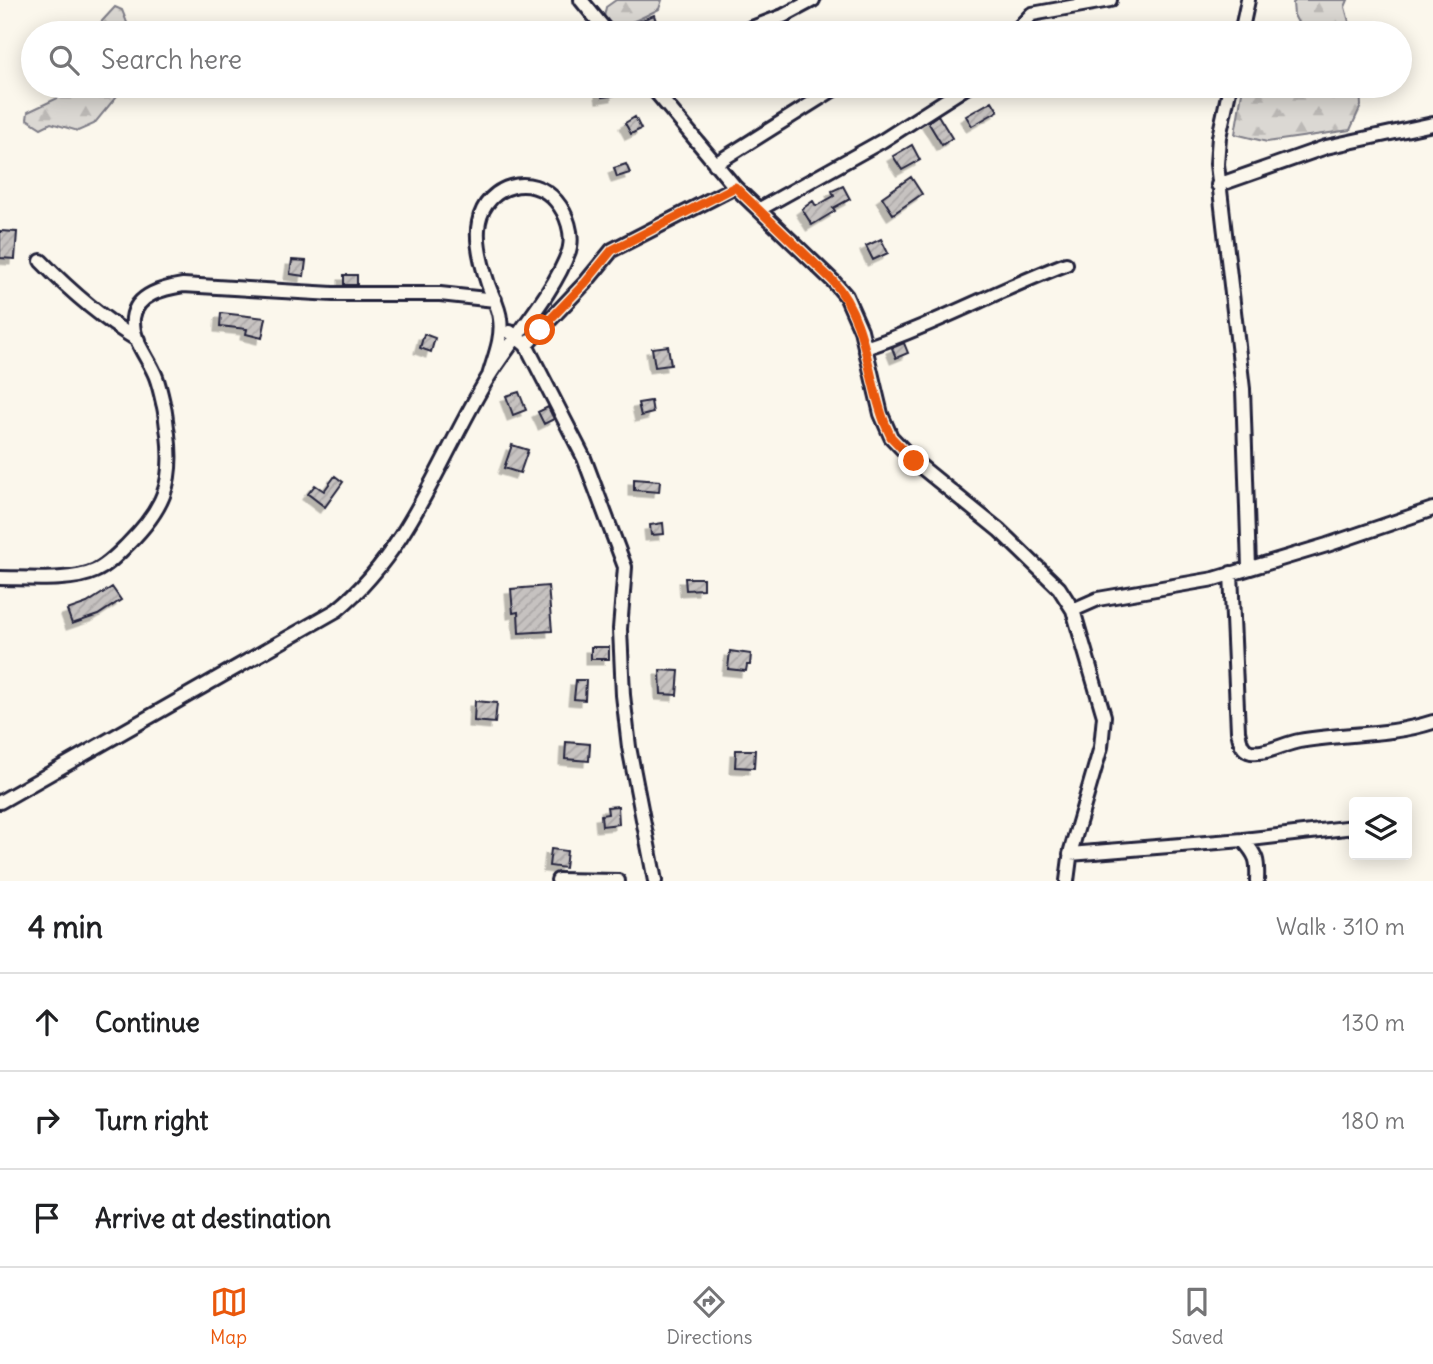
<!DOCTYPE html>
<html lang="en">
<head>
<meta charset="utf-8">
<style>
  :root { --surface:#fff; --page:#f2f2f2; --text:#202124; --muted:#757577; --line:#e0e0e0; --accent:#ea580c }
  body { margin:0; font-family:Delius,sans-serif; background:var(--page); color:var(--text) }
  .controls { position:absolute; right:21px; bottom:21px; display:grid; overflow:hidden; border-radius:7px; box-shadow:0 4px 18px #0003 }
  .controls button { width:63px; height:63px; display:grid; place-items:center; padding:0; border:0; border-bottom:2px solid var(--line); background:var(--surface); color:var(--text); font:35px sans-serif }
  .stop { position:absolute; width:21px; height:21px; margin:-16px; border:5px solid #ea580c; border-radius:50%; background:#fff }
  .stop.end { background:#ea580c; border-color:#fff; box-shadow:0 2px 7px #0008 }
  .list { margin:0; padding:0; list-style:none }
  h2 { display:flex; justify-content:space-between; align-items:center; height:91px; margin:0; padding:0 28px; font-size:30px }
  h2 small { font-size:23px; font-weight:400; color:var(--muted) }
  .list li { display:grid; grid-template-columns:46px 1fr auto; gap:21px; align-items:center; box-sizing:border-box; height:98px; padding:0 28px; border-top:2px solid var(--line) }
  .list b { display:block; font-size:26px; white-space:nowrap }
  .list em { font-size:23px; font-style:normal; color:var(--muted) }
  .icon { flex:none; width:38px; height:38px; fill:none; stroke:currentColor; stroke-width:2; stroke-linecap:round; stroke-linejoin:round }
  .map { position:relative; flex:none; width:1433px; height:881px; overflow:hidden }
  .search { position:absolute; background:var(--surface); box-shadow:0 4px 18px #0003; left:21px; right:21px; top:21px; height:77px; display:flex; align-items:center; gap:18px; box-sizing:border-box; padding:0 24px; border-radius:38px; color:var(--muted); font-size:26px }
  .sheet { height:385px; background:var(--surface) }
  nav { display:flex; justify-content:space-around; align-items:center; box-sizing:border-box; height:98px; border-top:2px solid var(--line); background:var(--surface); font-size:19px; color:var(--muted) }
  nav a { display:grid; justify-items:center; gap:4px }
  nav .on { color:var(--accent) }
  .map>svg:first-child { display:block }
  .forest { fill:url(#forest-firs); stroke:#7e7d87; stroke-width:2 }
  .building { fill:url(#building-hatch); stroke:#22223b; stroke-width:2; filter:url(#shadow) }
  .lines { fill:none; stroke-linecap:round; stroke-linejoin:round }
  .minor-casing { stroke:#22223b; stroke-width:18 }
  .minor { stroke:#fbf7ec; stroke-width:12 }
  .route { stroke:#ea580c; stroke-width:9 }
</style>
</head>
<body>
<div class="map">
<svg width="1433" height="881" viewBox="0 0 1433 881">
  <defs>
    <pattern id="forest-firs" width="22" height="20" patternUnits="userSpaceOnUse" patternTransform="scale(1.75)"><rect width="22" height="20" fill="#dbd8d3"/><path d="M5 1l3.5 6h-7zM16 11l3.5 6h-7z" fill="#bcb9b6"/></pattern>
    <pattern id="building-hatch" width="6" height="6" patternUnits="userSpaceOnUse" patternTransform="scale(1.75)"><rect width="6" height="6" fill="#c6c2c0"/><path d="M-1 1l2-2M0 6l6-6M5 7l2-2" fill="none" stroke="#aaa6a6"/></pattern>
    <filter id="shadow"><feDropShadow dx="-5.5" dy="5.5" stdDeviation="0" flood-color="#0004"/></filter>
  </defs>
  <rect width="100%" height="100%" fill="#fbf7ec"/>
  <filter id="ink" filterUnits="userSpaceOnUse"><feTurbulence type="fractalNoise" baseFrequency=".0143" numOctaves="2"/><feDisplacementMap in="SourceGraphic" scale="14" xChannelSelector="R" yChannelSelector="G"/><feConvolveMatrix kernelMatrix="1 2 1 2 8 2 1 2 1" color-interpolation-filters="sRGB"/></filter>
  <g filter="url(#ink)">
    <path class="forest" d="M616,0H662L659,9C643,17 629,26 611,25L604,17L606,7Z
      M1297,0H1348L1345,7L1352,33H1333L1331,29L1321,24L1299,25L1294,15L1293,3Z
      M115,7L122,10L131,33H91Z
      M67,86H125L94,124L78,131L51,123L41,128L27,119L28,112L62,96Z
      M1243,86H1360L1361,106L1350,130L1267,142L1235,134Z"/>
    <path class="building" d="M654,15L659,30L650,33H624L637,22Z
      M600,86H615L616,95L602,97Z
      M992,101L998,111L972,126L966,116Z
      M938,115L952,138L942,145L928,122Z
      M635,117L641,129L631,134L625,123Z
      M912,145L920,160L902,170L893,156Z
      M626,164L630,173L617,177L614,168Z
      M911,177L922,194L893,214L882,197Z
      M843,186L850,199L833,208L835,211L812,225L802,209L813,201L816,206L834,196L832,191Z
      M0,231L17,232L15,259L0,258Z
      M881,239L888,253L873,260L866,246Z
      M292,260L306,261L304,276L290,274Z
      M344,275H357V285H344Z
      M221,313L266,318L262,338L246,334L247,329L220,326Z
      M424,334L435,338L431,352L420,348Z
      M904,343L908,353L896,358L892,348Z
      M668,346L671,365L655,367L652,348Z
      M519,392L526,410L513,415L506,396Z
      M651,401L653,413L641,416L638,403Z
      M548,407L554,419L544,424L538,412Z
      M512,445L528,450L520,473L504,468Z
      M335,476L343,482L325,507L308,494L315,485L324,491Z
      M634,479L660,481L659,492L634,490Z
      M663,523L664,534L651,535L650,525Z
      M685,578H703V589L686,590Z
      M548,586L552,631L519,633L518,612L513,613L511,589Z
      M112,587L121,600L98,615L72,624L67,610L87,603Z
      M591,647H609V659H591Z
      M730,651L751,654L750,665H747L746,671L728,669Z
      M660,670L679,671L677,695L661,694Z
      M576,680H586L585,700L574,699Z
      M475,701L497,703L495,723L474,721Z
      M566,742L590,744L589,761L565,759Z
      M736,750H755L754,768L735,767Z
      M618,806L619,824L602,826L601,815L608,814L607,807Z
      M551,849L567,851L565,868L549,866Z"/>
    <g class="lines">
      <g class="minor-casing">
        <path id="minor" d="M581,0L608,33
          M739,33L783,16L813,0
          M1014,33L1032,14L1110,0
          M1241,33L1248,0
          M651,86L735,187L833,281L846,296L861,330L881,414L891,437L914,461L999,530L1059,588L1073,610L1098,599L1214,579L1327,545L1433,509
          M1230,86L1219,137L1217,164L1243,389L1249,567
          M715,164L839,86
          M1218,185L1326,147L1433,124
          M760,209L882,141L968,86
          M41,261C71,292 101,318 138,340
          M510,332L526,345L584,458L625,567L620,629L623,695L629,747L655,881
          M526,345L585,283L612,250L735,187
          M865,348C934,325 998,290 1066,264
          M1231,573L1238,731C1240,740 1241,750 1251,752C1268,754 1283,744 1299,741C1343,733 1390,736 1433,722
          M0,578C26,578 72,582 95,571C108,565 118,554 128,544C163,509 174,484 168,434C166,424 166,413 163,403C161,394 159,385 156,377C149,358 131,340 133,318C136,294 165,288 183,285L333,294H440L495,300
          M0,802L337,610C411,549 440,456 489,376C514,336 553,295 569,251C574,234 567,214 556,201C532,172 486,185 479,222C475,240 482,266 488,284C492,296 499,307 500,319C503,338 494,358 489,376
          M1243,840C1257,856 1258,860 1257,881
          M1070,854L1243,840L1354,827
          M558,880L618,881
          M1067,881L1071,850L1101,747L1104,716L1073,610"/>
      </g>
      <use href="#minor" class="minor"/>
    </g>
  </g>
  <g class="lines" filter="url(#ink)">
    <path class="route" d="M540,330L585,283L612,250L735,187L833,281C869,323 866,377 886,426L891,437L914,461"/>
  </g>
</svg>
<div class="controls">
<button><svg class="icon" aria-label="layers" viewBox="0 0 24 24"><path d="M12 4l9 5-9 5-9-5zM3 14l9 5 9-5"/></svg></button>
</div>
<div class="stop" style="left:540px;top:330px"></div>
<div class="stop end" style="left:914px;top:461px"></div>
<div class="search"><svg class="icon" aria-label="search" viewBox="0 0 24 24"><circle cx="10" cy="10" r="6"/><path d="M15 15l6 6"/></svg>Search here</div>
</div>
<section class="sheet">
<h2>4 min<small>Walk · 310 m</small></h2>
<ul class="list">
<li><svg class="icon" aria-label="ahead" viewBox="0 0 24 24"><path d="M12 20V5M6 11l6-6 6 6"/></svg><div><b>Continue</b></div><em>130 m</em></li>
<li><svg class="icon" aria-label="right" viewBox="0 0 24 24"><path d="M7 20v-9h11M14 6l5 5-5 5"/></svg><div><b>Turn right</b></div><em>180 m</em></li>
<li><svg class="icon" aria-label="arrive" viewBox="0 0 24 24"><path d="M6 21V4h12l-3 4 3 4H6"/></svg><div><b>Arrive at destination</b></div></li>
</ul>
</section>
<nav>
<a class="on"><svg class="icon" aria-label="map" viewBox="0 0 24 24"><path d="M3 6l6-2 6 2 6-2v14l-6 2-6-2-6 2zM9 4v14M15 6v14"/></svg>Map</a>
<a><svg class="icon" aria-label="directions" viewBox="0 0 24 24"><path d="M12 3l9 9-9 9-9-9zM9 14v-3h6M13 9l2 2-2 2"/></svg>Directions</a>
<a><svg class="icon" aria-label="saved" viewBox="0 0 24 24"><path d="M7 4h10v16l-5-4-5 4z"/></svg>Saved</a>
</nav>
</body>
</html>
